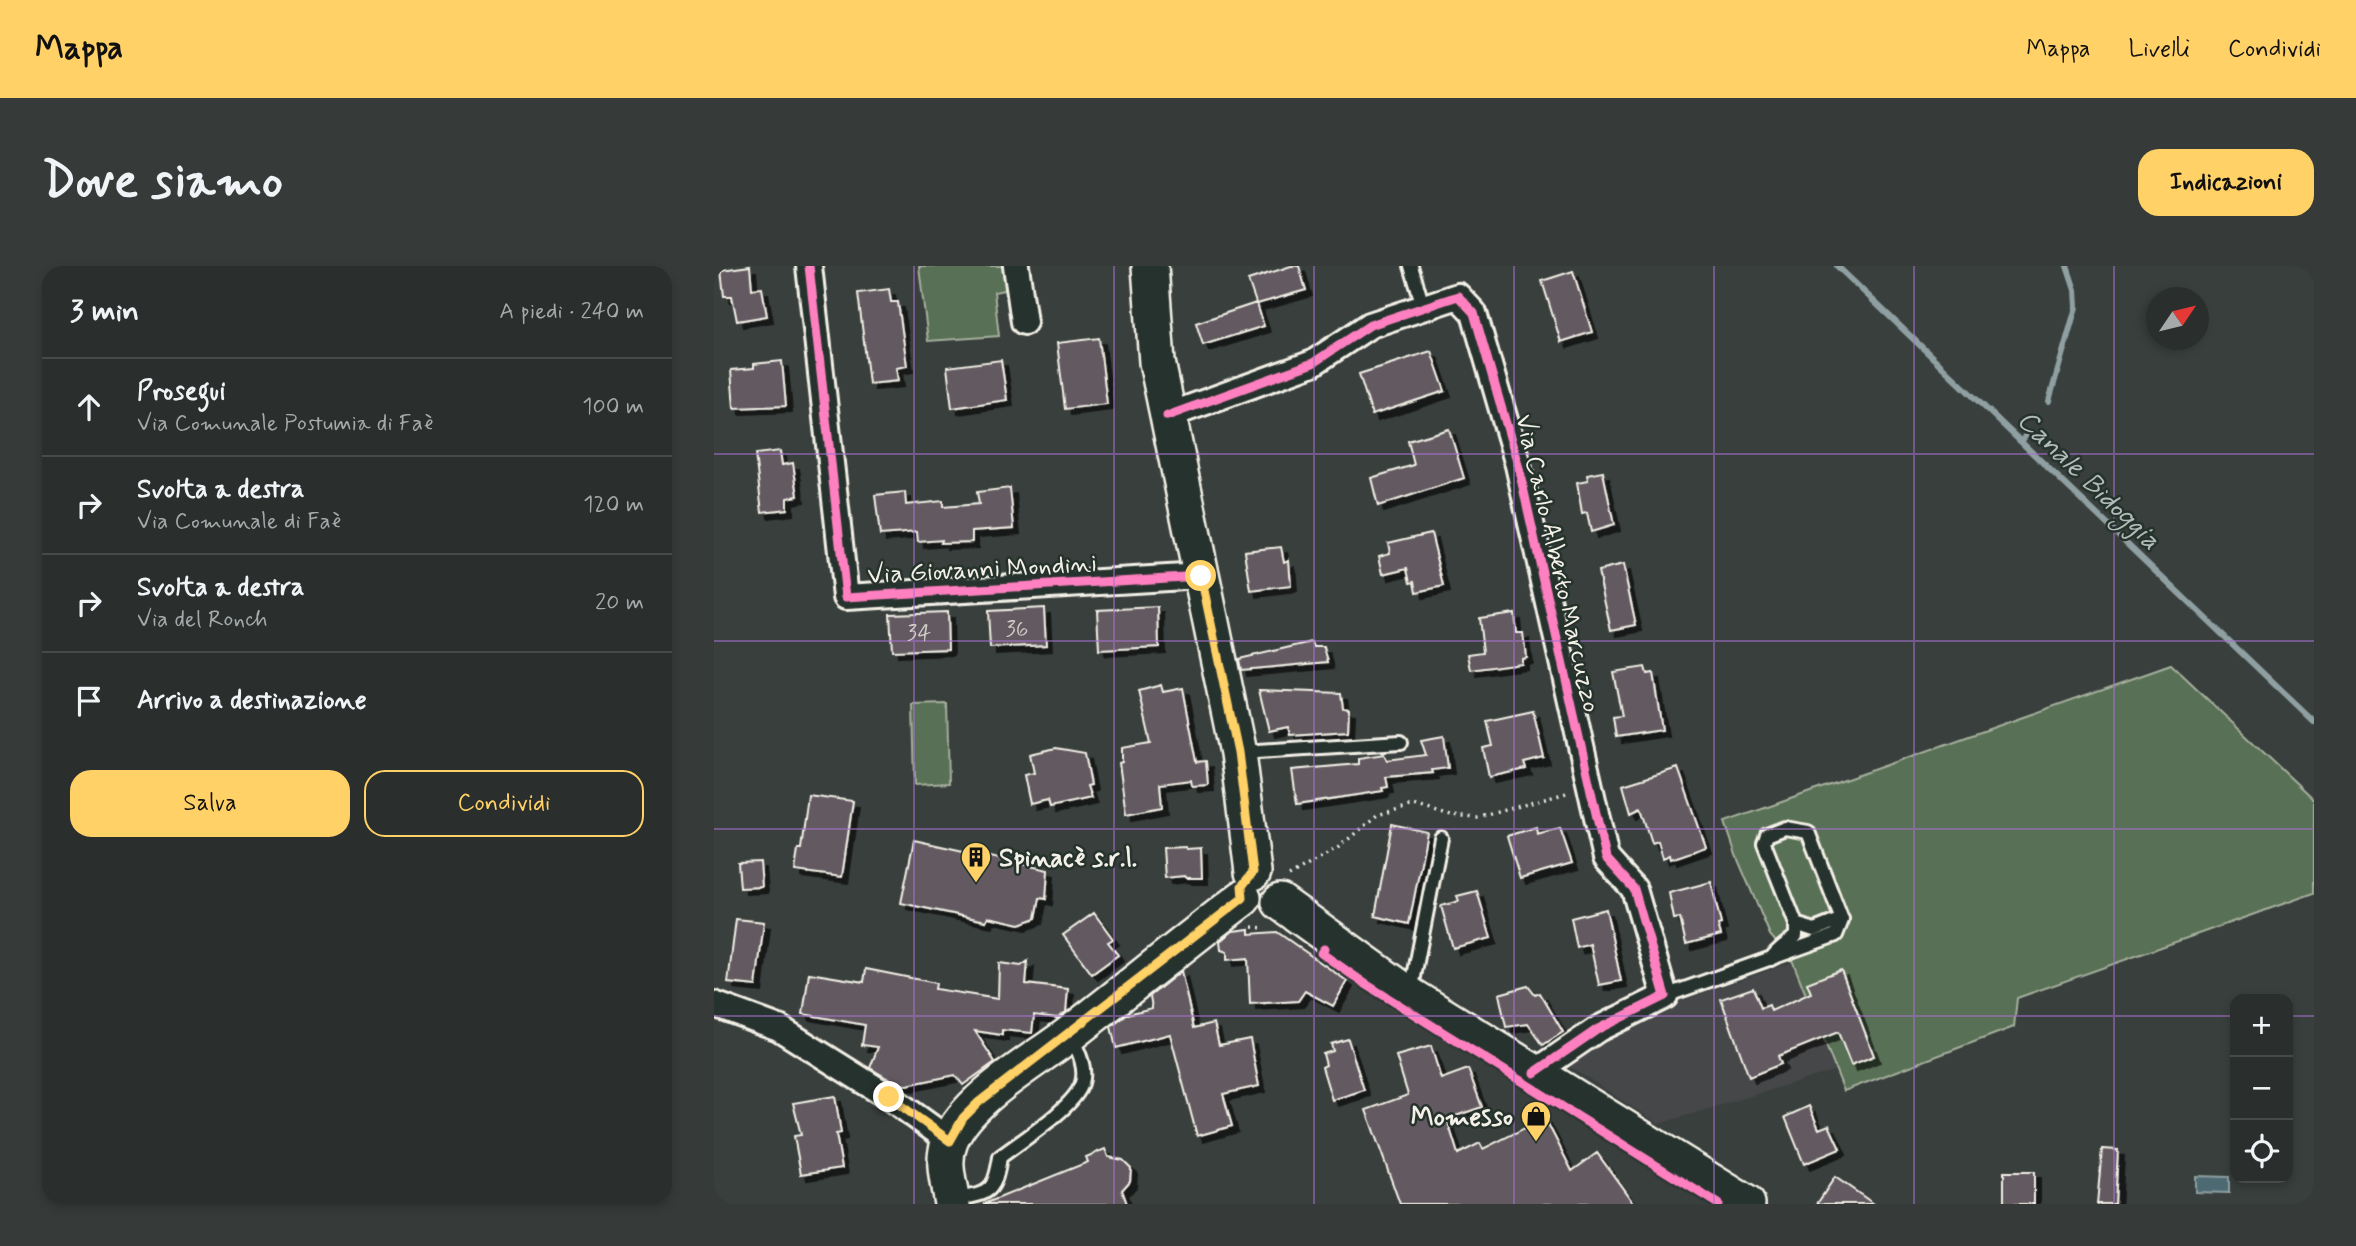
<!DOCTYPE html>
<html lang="it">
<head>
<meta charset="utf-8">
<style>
  :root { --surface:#2a2f2e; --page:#363b3a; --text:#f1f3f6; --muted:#a5a9aa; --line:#464a4a; --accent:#ffd166 }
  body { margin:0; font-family:Mynerve,sans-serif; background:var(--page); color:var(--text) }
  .controls { position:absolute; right:21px; bottom:21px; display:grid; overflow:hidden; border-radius:14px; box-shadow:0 4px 10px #0003 }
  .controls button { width:63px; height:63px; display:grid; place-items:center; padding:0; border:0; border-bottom:2px solid var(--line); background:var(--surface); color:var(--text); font:35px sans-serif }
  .compass { position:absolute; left:1432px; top:21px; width:63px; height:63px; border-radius:50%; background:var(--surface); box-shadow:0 4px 10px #0003; rotate:55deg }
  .stop { position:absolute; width:21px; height:21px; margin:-16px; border:5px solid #ffd166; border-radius:50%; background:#fff }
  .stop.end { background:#ffd166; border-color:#fff; box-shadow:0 2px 7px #0008 }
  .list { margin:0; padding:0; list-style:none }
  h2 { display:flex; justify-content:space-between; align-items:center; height:91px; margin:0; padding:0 28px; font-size:30px }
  h2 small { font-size:23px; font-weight:400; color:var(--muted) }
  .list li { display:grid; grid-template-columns:46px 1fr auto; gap:21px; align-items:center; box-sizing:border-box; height:98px; padding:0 28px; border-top:2px solid var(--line) }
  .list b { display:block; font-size:26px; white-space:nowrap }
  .list p { margin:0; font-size:23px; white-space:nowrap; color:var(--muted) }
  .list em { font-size:23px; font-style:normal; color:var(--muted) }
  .actions { display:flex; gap:14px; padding:21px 28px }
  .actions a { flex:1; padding:16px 0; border:2px solid var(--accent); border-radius:21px; text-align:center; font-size:24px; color:var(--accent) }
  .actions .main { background:var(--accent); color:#111 }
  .icon { flex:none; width:38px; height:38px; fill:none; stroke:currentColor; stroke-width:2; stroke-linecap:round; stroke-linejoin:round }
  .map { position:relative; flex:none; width:1600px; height:938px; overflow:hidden; border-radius:21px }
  header { display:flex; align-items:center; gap:42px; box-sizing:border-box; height:98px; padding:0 35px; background:var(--accent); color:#111 }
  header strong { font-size:33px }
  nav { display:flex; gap:38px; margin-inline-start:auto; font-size:24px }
  .intro { display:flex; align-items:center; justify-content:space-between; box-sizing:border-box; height:168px; padding:0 42px }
  h1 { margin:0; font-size:49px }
  .button { padding:18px 32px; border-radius:21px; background:var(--accent); color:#111; font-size:24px; font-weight:700 }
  main { display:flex; gap:42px; padding:0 42px }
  aside { flex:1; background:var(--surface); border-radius:21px; box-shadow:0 4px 10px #0003 }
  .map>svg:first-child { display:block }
  .built { fill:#454748 }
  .green { fill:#597054; stroke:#a6b09e; stroke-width:2 }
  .water { fill:#4d6a73; stroke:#90a0a2; stroke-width:2 }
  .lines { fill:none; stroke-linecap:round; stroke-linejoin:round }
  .stream { stroke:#90a0a2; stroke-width:6 }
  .building { fill:#625a61; stroke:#f4f1e8; stroke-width:2; filter:url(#shadow) }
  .lane-casing { stroke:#f4f1e8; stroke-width:18 }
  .street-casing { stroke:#f4f1e8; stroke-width:30 }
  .secondary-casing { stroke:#f4f1e8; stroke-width:40 }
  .path { stroke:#f4f1e8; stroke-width:3.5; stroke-dasharray:2 5; stroke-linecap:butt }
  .lane { stroke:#26332d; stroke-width:12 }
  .street { stroke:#26332d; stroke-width:24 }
  .secondary { stroke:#26332d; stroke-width:35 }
  .cycleway-casing { stroke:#26332d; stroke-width:13 }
  .cycleway { stroke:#ff80c0; stroke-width:9 }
  .route { stroke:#ffd166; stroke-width:9 }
  .grid { fill:none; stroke:#a571cd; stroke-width:2; stroke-opacity:0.55 }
  .labels { text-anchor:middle; stroke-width:5; stroke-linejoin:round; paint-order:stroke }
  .number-label { font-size:23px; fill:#d0cbc6 }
  .street-label { font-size:26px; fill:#f4f1e8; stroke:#26332d }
  .poi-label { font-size:26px; font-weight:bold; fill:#f4f1e8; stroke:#26332d; text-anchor:start }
  .water-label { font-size:28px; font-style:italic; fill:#b1bbb9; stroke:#26332d }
</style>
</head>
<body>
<header>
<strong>Mappa</strong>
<nav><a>Mappa</a><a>Livelli</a><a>Condividi</a></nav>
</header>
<div class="intro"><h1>Dove siamo</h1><a class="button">Indicazioni</a></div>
<main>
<aside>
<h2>3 min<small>A piedi · 240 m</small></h2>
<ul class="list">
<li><svg class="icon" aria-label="ahead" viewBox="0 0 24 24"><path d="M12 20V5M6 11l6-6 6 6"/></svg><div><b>Prosegui</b><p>Via Comunale Postumia di Faè</p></div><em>100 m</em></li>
<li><svg class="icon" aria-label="right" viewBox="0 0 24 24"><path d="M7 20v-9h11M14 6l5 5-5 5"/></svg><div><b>Svolta a destra</b><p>Via Comunale di Faè</p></div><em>120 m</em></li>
<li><svg class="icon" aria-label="right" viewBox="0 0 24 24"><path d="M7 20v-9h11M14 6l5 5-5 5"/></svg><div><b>Svolta a destra</b><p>Via del Ronch</p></div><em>20 m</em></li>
<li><svg class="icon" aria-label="arrive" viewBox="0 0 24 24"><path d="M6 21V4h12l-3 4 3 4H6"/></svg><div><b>Arrivo a destinazione</b></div></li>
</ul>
<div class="actions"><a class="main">Salva</a><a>Condividi</a></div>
</aside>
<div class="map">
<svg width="1600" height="938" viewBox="0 0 1600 938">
  <defs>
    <filter id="shadow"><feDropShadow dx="6" dy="6" stdDeviation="0" flood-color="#0009"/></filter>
  </defs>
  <rect width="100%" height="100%" fill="#383f3d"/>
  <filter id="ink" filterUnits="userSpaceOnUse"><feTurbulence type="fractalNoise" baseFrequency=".0143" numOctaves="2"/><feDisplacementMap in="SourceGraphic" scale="14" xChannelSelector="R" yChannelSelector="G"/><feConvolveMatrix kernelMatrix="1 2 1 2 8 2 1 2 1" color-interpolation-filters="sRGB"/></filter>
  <g filter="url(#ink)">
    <path class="built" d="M1079,696L1123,804L945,858L850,797L943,743Z"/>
    <path class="green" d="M205,0H302L305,21L280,26L285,70L214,75Z
      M1457,399L1600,534V627L1303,732L1300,761L1130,825L1079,696L1056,669L1022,589L1011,556Z
      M233,438L235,517L201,519L199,439Z"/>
    <path class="water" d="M1481,910L1515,911V927L1481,926Z"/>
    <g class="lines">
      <path class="stream" d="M1123,0L1600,456
        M1335,135L1362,41L1361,24L1353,0
        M1307,176L1314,166"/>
    </g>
    <path class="building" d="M36,0L38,23L48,22L53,50L23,55L18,30H10L7,4Z
      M577,0H585L592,24L543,38L550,60L489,79L482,57L542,37L534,14Z
      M859,5L878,66L847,76L828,15Z
      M175,23L177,36H184L193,100L182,102L184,115L155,118L144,27Z
      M385,72L393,138L351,143L343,77Z
      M717,85L731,125L658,149L645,108Z
      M287,94L293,134L238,142L233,101Z
      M68,95L72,140L20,142L17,104L40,102V98Z
      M735,163L750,212L664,240L657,212L700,199L694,175Z
      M66,185L68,199L79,197L84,230L73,232V243L48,246L41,188Z
      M889,206L900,259L877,266L873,247L868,248L863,217L874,215L873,209Z
      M296,222L300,262L258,265V276L227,277L228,274L204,276L203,266L166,269L161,229L191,226L192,239L229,235V241L265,238L263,226Z
      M717,267L730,320L703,326L701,315L697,316L694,302L669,308L665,290L676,287L674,277Z
      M567,281L570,296L575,294L577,320L537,325L531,285Z
      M909,299L922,359L897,364L884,305Z
      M444,341L445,381L385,384L383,344Z
      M330,342L332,379L276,382L274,345Z
      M233,346L234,383L178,385L176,348Z
      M800,347L802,367H809L812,391L807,392V397L757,404L754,388L769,386L765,352Z
      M598,376L600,381H610L614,396L527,404L525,393Z
      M931,401L933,408L939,407L948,464L902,471L899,451L908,450L899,406Z
      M447,419L449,426L469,422L483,496L492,495L494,519L478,520L477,514L446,518L448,541L412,548L405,497L408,496V482L437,477L425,425Z
      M545,424L627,427L629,442L635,443L634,465L576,469L574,461L555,465Z
      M819,445L830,492L810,497L812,503L775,511L769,482L779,480L773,455Z
      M730,470L734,502L718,504L719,507L672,511L674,521L668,522L669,525L583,538L578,504L644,498V492L670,488L673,494L712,489L707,474Z
      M342,482L371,487L377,519L373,520L377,532L336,541L334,534L316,538L310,509L320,507L316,488Z
      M964,502L992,581L957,593L956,589L949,592L944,575L938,577L927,542L917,547L909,519Z
      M94,529L139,535L128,611L81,605L84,583H87Z
      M678,558L713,566L695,658L661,650Z
      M822,561L823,568L846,562L858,597L806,612L793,570Z
      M200,574L334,604L332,633L326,632L322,652L306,658L274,651L272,655L187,637Z
      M472,581V583L487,582L488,612H472L470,610L451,612L449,582Z
      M46,596L48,621L26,622L24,597Z
      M997,616L1007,658L1004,659L1007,669L972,678L966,652L960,653L955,627Z
      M763,625L777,672L739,682L727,640L745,635L743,630Z
      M892,643L907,715L885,719L876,678L863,682L857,652Z
      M380,647L399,673L394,676L404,689L378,708L349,669Z
      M22,653L50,656L42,720L14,717Z
      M535,663V668L563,666L633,715L619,740L591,725L584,735L536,738L534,692L513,694V686L507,684L506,675L519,665Z
      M314,695L312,718L354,723L352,746L343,752L320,749L318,767L288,764V769L261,765L281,796L249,819L241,809L193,819L183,818L156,802L164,781L148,779L151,759L89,748L95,707L150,716L152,703L222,717L221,723L284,733L285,697L307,700Z
      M1127,704L1160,790L1137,799L1124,766L1064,790L1067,798L1035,811L1007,733L1039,722L1047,742L1055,739L1057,745L1097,727L1093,717Z
      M467,705L480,762L500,757L505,779L536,773L545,820L509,828L518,860L483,870L456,768L402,782L397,761L414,748L438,742L436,730Z
      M814,720L821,729L826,727L849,766L829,779L814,758L792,761L785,728Z
      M634,773L650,824L618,834L608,801L612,799L609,788L619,785L617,778Z
      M717,780L727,813L754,803L768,841L733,853L744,888L766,877L769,883L831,852L858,905L883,887L920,938H686L652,844L694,829L682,790Z
      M121,830L127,867L122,868L128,902L87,908L80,870L87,869L79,837Z
      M1095,840L1105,863L1115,859L1126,883L1090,898L1071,851Z
      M391,883L394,891L409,894L417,902L416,915L408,924L413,938H270L374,896L372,891Z
      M1388,883L1404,884L1401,938H1383Z
      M1290,906H1320V938H1290Z
      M1121,911L1160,938H1103Z"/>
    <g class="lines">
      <g class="lane-casing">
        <path id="lane" d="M697,0L709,40
          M528,486L687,476
          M1082,658L1100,664L1128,653
          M697,726L727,572
          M951,730L1122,669L1128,654L1094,566L1071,562L1053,569L1050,577L1082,658V670C1073,678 1063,683 1057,693
          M238,934C274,927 280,930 286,891C307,875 361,841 368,817C373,801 363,783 357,769"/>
      </g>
      <g class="street-casing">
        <path id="street" d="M95,0L132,331L487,310
          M302,0L310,56
          M453,150L599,97L656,59L744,30L760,47L804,199L892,592L920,623L951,730L884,763L820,807
          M0,738L65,762L175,831L236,875"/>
      </g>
      <g class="secondary-casing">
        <path id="secondary" d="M436,0L443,96L524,487L539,606
          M566,636L697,730L1033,938
          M238,938C235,917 227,896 236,875C253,832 321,795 357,767C415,722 471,676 529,632"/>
      </g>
      <path class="path" d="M575,610L625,581L663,549L700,539L737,550L763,552L856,526
        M538,661L552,662"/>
      <use href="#lane" class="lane"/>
      <use href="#street" class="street"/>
      <use href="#secondary" class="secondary"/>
      <g class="cycleway-casing">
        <path id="cycleway" d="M95,0L132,331L487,310
          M453,150L599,97L656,59L744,30L760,47L804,199L892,592L920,623L951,730L884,763L820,807
          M610,683L607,687L650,717L1004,938"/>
      </g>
      <use href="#cycleway" class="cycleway"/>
    </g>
  </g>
  <g class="lines" filter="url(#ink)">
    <path class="route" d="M175,831L236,875L249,852L265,836L529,632L528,620L539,606L524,486L487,310"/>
  </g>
  <path class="grid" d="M200,0V938M400,0V938M600,0V938M800,0V938M1000,0V938M1200,0V938M1400,0V938M0,188H1600M0,375H1600M0,563H1600M0,750H1521M1574,750H1600"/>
  <defs>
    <g id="building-pin" transform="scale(1.575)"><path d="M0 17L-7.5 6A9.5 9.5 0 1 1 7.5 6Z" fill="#ffd166" stroke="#26332d"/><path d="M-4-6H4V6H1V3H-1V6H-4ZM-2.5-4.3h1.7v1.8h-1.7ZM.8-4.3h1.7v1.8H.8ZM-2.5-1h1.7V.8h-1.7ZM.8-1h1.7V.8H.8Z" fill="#111"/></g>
    <g id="shop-pin" transform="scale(1.575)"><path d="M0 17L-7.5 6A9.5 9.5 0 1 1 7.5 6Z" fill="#ffd166" stroke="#26332d"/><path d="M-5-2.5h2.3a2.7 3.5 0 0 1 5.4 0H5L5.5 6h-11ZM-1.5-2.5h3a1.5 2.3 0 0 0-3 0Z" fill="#111"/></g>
  </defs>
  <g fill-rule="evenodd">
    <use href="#building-pin" x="262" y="591"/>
    <use href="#shop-pin" x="822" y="850"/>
  </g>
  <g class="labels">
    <g class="number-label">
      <text x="303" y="370">36</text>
      <text x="205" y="374">34</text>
    </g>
    <g class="street-label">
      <text transform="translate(845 297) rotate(77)" y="9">Via Carlo Alberto Marcuzzo</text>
      <text transform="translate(268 302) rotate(-3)" y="9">Via Giovanni Mondini</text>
    </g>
    <g class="poi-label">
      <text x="285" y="600">Spinacè s.r.l.</text>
      <text x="799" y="859" text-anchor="end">Momesso</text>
    </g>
    <g class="water-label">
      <text transform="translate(1376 213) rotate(44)" y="10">Canale Bidoggia</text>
    </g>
  </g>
</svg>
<div class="controls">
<button>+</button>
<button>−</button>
<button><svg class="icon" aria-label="locate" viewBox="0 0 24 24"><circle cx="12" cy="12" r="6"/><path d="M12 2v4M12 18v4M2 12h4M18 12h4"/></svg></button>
</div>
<svg class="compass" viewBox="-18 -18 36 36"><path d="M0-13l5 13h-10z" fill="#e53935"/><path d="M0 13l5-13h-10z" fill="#a5a9aa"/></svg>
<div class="stop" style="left:487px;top:310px"></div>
<div class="stop end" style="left:175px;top:831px"></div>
</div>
</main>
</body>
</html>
